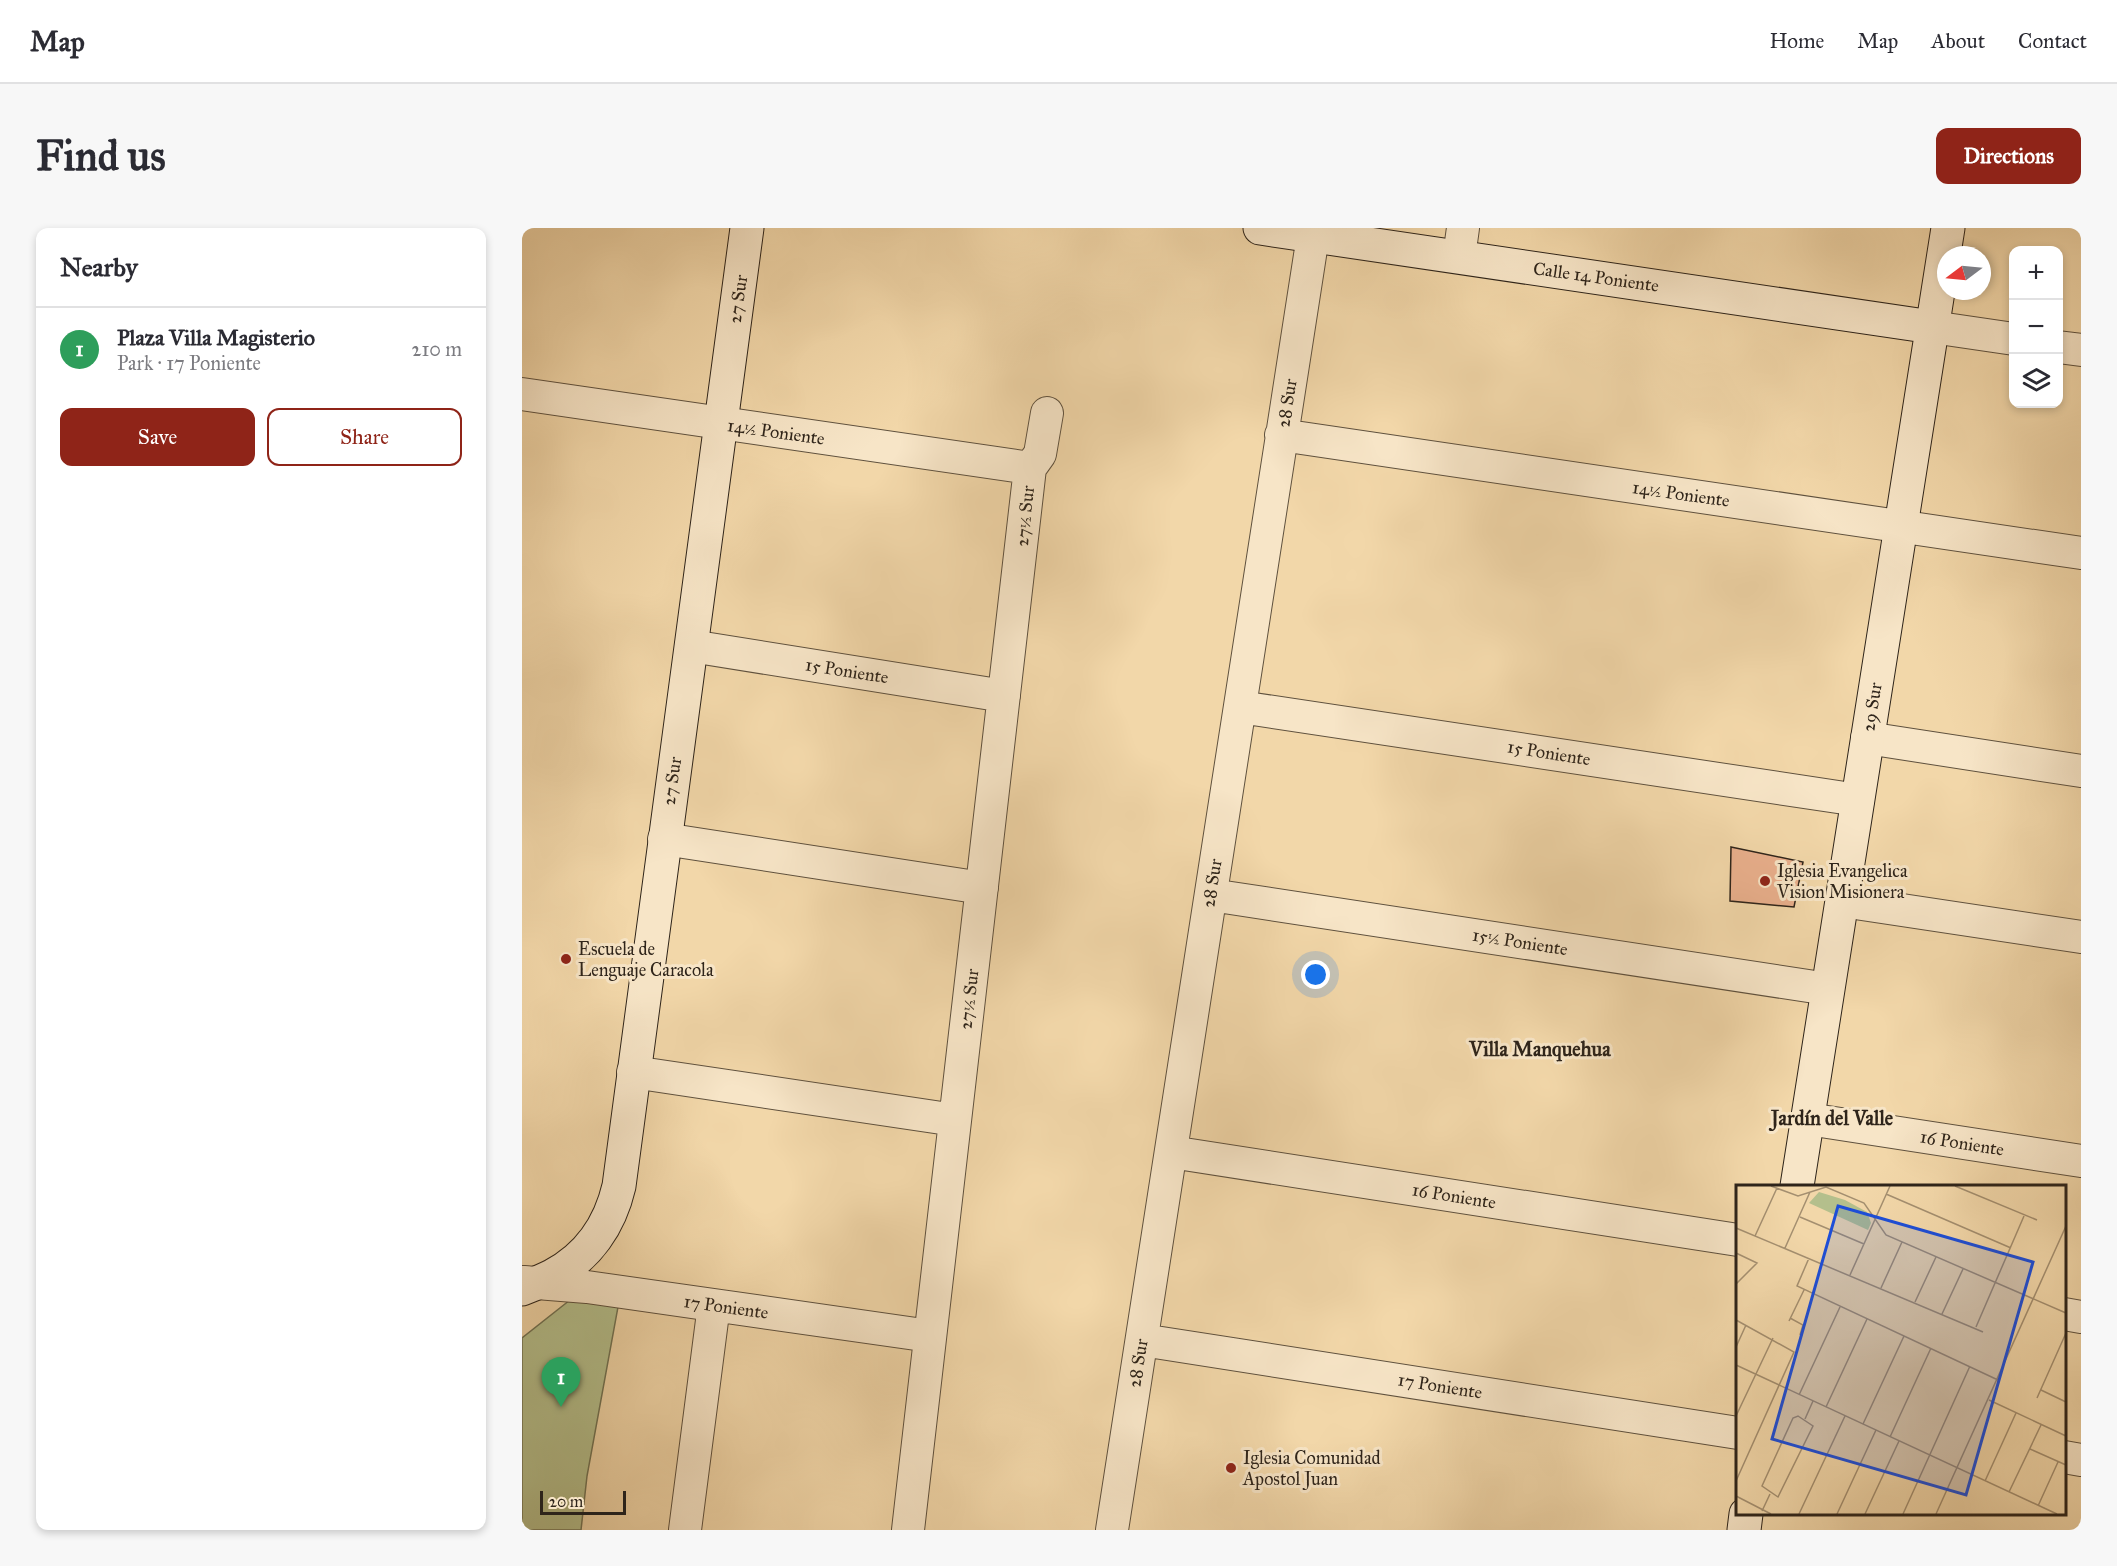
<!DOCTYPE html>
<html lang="en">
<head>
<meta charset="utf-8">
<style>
  :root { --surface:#fff; --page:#f7f7f7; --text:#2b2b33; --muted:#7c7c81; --line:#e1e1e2; --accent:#8f2418 }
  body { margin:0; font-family:"IM FELL Great Primer",serif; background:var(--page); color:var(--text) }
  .controls { position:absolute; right:18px; top:18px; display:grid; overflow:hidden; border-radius:12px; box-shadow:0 3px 9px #0003 }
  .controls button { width:54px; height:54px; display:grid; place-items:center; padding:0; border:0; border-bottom:2px solid var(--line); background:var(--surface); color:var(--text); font:30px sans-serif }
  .compass { position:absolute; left:1415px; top:18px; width:54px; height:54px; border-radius:50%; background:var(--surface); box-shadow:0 3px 9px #0003; rotate:254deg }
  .scale { position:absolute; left:18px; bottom:15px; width:86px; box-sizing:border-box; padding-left:6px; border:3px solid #2e241a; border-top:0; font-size:16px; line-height:21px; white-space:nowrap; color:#2e241a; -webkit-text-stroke:4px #f7e5c7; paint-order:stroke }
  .you { position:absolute; left:794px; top:747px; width:21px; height:21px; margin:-15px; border:4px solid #fff; border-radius:50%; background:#1a73e8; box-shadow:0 0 0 9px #1a73e833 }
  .badge { display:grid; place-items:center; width:39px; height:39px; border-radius:50%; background:var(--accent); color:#fff; font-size:20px; font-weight:700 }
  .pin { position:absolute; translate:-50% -50px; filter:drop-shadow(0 2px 3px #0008) }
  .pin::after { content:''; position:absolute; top:32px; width:21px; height:18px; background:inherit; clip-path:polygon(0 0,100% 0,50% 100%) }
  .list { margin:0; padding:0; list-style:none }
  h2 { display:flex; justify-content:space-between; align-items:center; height:78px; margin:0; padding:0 24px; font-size:26px }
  h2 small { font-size:20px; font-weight:400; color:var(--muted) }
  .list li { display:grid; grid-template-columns:39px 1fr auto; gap:18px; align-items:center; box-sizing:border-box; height:84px; padding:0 24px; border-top:2px solid var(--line) }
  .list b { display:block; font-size:22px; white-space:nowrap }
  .list p { margin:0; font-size:20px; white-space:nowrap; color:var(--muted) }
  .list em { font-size:20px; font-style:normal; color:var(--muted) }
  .actions { display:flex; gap:12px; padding:18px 24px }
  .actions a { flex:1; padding:14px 0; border:2px solid var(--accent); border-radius:12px; text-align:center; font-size:21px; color:var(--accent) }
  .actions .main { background:var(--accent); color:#fff }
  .icon { flex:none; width:33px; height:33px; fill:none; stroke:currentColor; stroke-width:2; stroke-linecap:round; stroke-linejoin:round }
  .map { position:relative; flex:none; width:1559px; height:1302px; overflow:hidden; border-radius:12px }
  header { display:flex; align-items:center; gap:36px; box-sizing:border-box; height:84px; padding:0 30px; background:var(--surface); border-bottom:2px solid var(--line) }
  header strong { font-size:28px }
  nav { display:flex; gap:33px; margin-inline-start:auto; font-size:21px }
  .intro { display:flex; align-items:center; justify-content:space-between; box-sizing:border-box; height:144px; padding:0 36px }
  h1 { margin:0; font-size:42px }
  .button { padding:15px 27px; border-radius:12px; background:var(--accent); color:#fff; font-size:21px; font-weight:700 }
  main { display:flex; gap:36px; padding:0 36px }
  aside { flex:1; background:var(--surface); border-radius:12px; box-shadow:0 3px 9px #0003 }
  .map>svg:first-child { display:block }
  .green { fill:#b4bf8c; stroke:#717253; stroke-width:1.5 }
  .building { fill:#eab08d; stroke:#2e241a; stroke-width:1.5 }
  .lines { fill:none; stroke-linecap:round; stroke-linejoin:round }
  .street-casing { stroke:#5f513e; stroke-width:34 }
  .secondary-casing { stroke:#2e241a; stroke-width:35 }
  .street { stroke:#f7e5c7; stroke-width:32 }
  .secondary { stroke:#f7e5c7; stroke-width:33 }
  .poi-dot { fill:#8f2418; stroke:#f7e5c7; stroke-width:2 }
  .labels { text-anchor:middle; stroke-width:6; stroke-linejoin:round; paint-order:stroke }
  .street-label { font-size:18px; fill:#2e241a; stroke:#f7e5c7 }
  .poi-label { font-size:18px; fill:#2e241a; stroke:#f7e5c7; text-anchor:start }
  .neighbourhood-label { font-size:20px; font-weight:bold; fill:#2e241a; stroke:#f7e5c7 }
  .inset-road { fill:none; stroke:#a48f70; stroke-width:1.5 }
  .view { fill:#1d4ed8; fill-opacity:0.15; stroke:#1d4ed8; stroke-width:3 }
  .inset-edge { fill:none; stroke:#2e241a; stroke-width:3 }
</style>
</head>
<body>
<header>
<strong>Map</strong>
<nav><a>Home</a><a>Map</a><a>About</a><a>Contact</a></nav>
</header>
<div class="intro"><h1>Find us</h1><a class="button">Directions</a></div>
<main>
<aside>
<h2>Nearby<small></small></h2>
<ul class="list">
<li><span class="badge" style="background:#2e9e5b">1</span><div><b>Plaza Villa Magisterio</b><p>Park · 17 Poniente</p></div><em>210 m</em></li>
</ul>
<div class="actions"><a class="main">Save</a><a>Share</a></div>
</aside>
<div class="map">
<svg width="1559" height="1302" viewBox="0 0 1559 1302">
  <rect width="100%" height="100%" fill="#f2d7a9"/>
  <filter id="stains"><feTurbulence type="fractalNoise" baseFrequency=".00333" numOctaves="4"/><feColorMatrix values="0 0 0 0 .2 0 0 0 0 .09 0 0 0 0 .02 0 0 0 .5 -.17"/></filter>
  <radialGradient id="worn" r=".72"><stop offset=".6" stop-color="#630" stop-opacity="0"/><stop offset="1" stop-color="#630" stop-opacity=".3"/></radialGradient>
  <path class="green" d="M48,1072L96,1079L65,1248L59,1302H0V1110Z"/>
  <path class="building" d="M1209,619L1281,634L1272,679L1208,673Z"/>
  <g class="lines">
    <g class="street-casing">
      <path id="street" d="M937,29L941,0
        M1410,99L1492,111
        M1536,119L1559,122
        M0,166L508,240
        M759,207L1559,325
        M508,240L518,226L525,185
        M169,418L482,468
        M718,479L1336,572
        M1345,510L1559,543
        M142,611L460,660
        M689,667L1306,761
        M1320,673L1559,709
        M111,844L433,892
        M1286,891L1559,933
        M649,924L1216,1012
        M2,1054L65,1059L408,1108
        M1542,1086L1559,1089
        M620,1112L1216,1205
        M1542,1229L1559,1232
        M163,1302L192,1077
        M386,1302L508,240
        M590,1302L791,8"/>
    </g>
    <g class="secondary-casing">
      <path id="secondary" d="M738,0L1410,99
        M1275,958L1426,0
        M0,1061C10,1057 20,1053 30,1048C66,1029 88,997 97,958L225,0
        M1222,1302L1224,1286"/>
    </g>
    <use href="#street" class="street"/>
    <use href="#secondary" class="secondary"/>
  </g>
  <g class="poi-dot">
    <circle cx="1243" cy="653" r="6"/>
    <circle cx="44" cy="731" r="6"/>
    <circle cx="709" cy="1240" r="6"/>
  </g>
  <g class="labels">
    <g class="street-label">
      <text transform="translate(1074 49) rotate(8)" y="6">Calle 14 Poniente</text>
      <text transform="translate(216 71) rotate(-82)" y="6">27 Sur</text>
      <text transform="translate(765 175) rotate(-81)" y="6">28 Sur</text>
      <text transform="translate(254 204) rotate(8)" y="6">14½ Poniente</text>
      <text transform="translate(1159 266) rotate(8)" y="6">14½ Poniente</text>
      <text transform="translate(503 288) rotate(-84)" y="6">27½ Sur</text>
      <text transform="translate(325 443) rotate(9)" y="6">15 Poniente</text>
      <text transform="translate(1350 479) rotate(-81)" y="6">29 Sur</text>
      <text transform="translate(1027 525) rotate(9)" y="6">15 Poniente</text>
      <text transform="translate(150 553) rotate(-82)" y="6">27 Sur</text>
      <text transform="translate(690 655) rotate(-81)" y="6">28 Sur</text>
      <text transform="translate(998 714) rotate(9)" y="6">15½ Poniente</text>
      <text transform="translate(447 771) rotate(-83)" y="6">27½ Sur</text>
      <text transform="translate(1440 915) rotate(9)" y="6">16 Poniente</text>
      <text transform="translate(932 968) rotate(9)" y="6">16 Poniente</text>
      <text transform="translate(204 1079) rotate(8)" y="6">17 Poniente</text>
      <text transform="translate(616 1135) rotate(-81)" y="6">28 Sur</text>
      <text transform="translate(918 1158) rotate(9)" y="6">17 Poniente</text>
    </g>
    <g class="poi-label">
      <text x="1255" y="649">Iglesia Evangelica<tspan x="1255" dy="21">Vision Misionera</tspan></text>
      <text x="56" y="727">Escuela de<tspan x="56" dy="21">Lenguaje Caracola</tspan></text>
      <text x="721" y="1236">Iglesia Comunidad<tspan x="721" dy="21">Apostol Juan</tspan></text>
    </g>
    <g class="neighbourhood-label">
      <text x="1018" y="828">Villa Manquehua</text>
      <text x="1310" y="897">Jardín del Valle</text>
    </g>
  </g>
  <g transform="translate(1214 957)">
    <rect width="330" height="330" fill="#f2d7a9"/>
    <path d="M83,7L109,15L131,27L135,38L132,45L73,18Z" fill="#b4bf8c"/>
    <path class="inset-road" d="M35,1L62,11L90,2L128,18L150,50L330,128M219,1L301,35M150,9L275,63M64,32L128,59M0,43L247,147M19,51L41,3M49,63L74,7M0,68L21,78L0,99M73,73L61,101L262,195M114,90L154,1M145,103L166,57M179,117L200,72M206,129L227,84M54,133L67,140L64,150M0,135L58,167L0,296M53,136L68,105M240,142L288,31M0,162L10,140M0,180L321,329M305,205L330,217M63,210L104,122M301,213L330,148M253,215L330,251M90,222L131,134M0,231L37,153M62,231L77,241L42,312L26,301L57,233ZM69,234L77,216M127,239L168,151M154,252L195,163M294,264L330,280M249,296L280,228M273,307L305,240M0,311L35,329M302,321L322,277M26,326L34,309M63,329L109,231M101,329L140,245M129,329L163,256M167,329L234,181M200,329L330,41"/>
    <path class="view" d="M102,21L297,77L230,310L36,254Z"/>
    <rect width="330" height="330" class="inset-edge"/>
  </g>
  <rect width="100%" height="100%" filter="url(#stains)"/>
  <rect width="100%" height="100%" fill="url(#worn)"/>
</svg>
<div class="controls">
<button>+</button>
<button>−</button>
<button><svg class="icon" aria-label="layers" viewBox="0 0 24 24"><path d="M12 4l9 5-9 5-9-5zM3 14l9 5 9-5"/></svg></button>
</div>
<svg class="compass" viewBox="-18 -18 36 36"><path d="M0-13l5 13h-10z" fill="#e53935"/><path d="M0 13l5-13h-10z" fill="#7c7c81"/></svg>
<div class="scale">20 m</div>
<div class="you"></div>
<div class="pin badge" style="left:39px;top:1179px;background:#2e9e5b">1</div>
</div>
</main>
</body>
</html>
